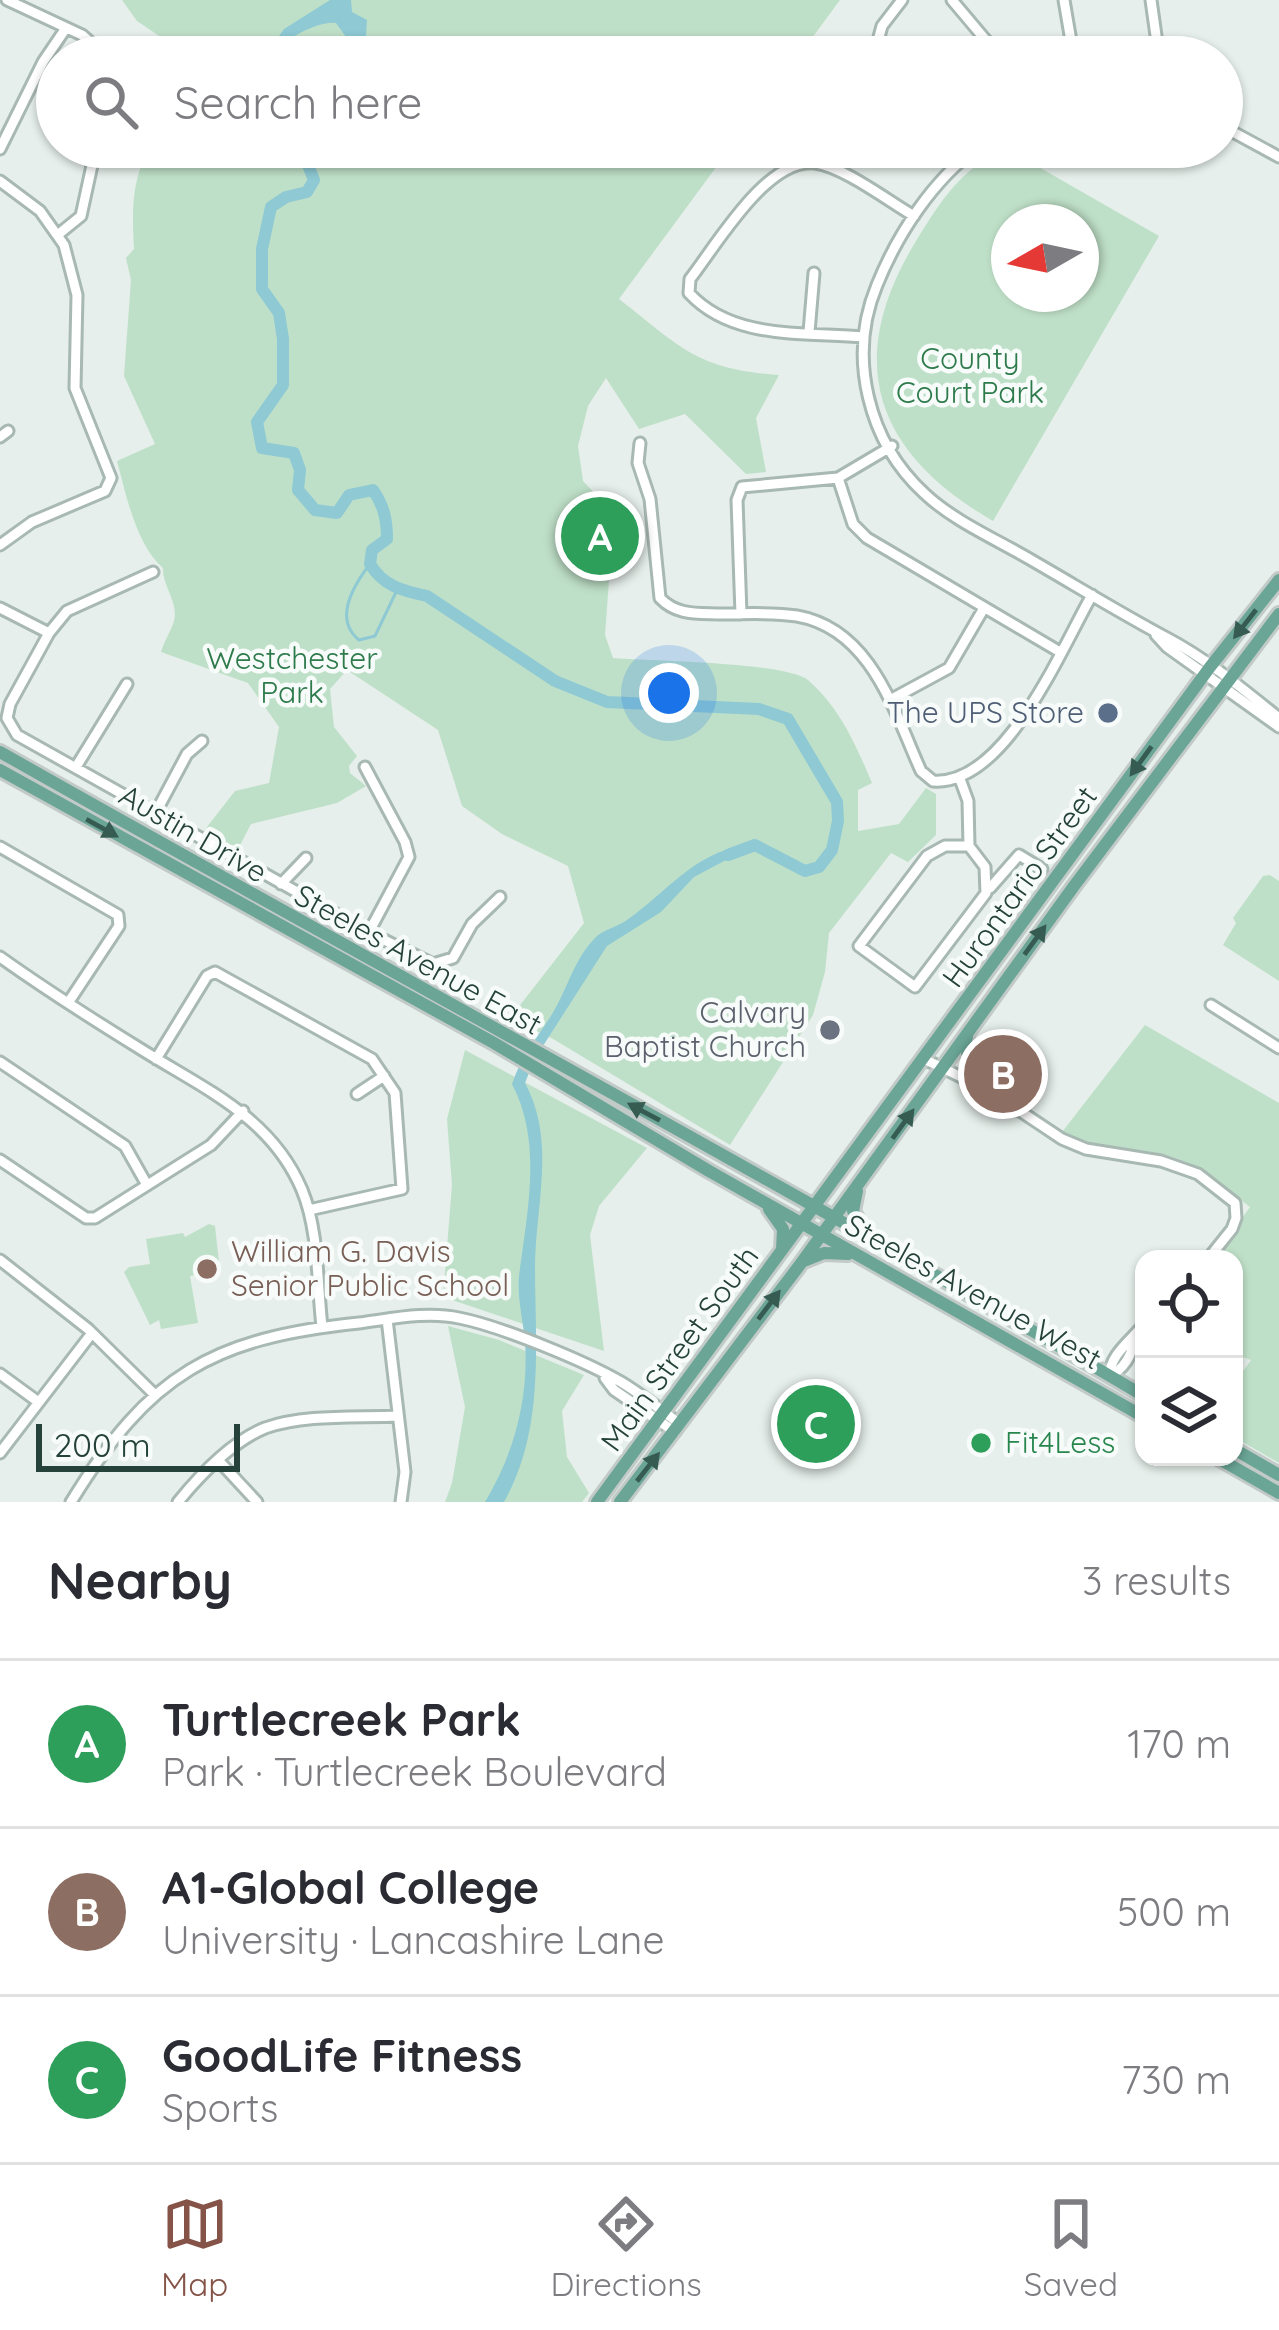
<!DOCTYPE html>
<html lang="en">
<head>
<meta charset="utf-8">
<style>
  :root { --surface:#fff; --page:#f7f7f7; --text:#2b2b33; --muted:#7c7c81; --line:#e1e1e2; --accent:#855347 }
  body { margin:0; font-family:Quicksand,sans-serif; background:var(--page); color:var(--text) }
  .controls { position:absolute; right:36px; bottom:36px; display:grid; overflow:hidden; border-radius:24px; box-shadow:0 3px 9px #0004 }
  .controls button { width:108px; height:108px; display:grid; place-items:center; padding:0; border:0; border-bottom:3px solid var(--line); background:var(--surface); color:var(--text); font:60px sans-serif }
  .compass { position:absolute; left:991px; top:204px; width:108px; height:108px; border-radius:50%; background:var(--surface); box-shadow:0 3px 9px #0004; rotate:261deg }
  .scale { position:absolute; left:36px; bottom:30px; width:204px; box-sizing:border-box; padding-left:12px; border:6px solid #24423a; border-top:0; font-size:33px; line-height:42px; white-space:nowrap; color:#24423a; -webkit-text-stroke:9px #f7fbf9; paint-order:stroke }
  .you { position:absolute; left:669px; top:693px; width:42px; height:42px; margin:-30px; border:9px solid #fff; border-radius:50%; background:#1a73e8; box-shadow:0 0 0 18px #1a73e833 }
  .badge { display:grid; place-items:center; width:78px; height:78px; border-radius:50%; background:var(--accent); color:#fff; font-size:39px; font-weight:700 }
  .pin { position:absolute; translate:-50% -50%; border:6px solid #fff; box-shadow:0 3px 12px #0006 }
  .list { margin:0; padding:0; list-style:none }
  h2 { display:flex; justify-content:space-between; align-items:center; height:156px; margin:0; padding:0 48px; font-size:51px }
  h2 small { font-size:39px; font-weight:400; color:var(--muted) }
  .list li { display:grid; grid-template-columns:78px 1fr auto; gap:36px; align-items:center; box-sizing:border-box; height:168px; padding:0 48px; border-top:3px solid var(--line) }
  .list b { display:block; font-size:45px; white-space:nowrap }
  .list p { margin:0; font-size:39px; white-space:nowrap; color:var(--muted) }
  .list em { font-size:39px; font-style:normal; color:var(--muted) }
  .icon { flex:none; width:66px; height:66px; fill:none; stroke:currentColor; stroke-width:2; stroke-linecap:round; stroke-linejoin:round }
  .map { position:relative; flex:none; width:1279px; height:1502px; overflow:hidden }
  .search { position:absolute; background:var(--surface); box-shadow:0 3px 9px #0004; left:36px; right:36px; top:36px; height:132px; display:flex; align-items:center; gap:30px; box-sizing:border-box; padding:0 42px; border-radius:66px; color:var(--muted); font-size:45px }
  .sheet { height:660px; background:var(--surface) }
  nav { display:flex; justify-content:space-around; align-items:center; box-sizing:border-box; height:168px; border-top:3px solid var(--line); background:var(--surface); font-size:33px; color:var(--muted) }
  nav a { display:grid; justify-items:center; gap:6px }
  nav .on { color:var(--accent) }
  .map>svg:first-child { display:block }
  .green { fill:#bfe0c8; fill-rule:evenodd }
  .water { fill:#8ec9d4 }
  .lines { fill:none; stroke-linecap:round; stroke-linejoin:round }
  .stream { stroke:#8ec9d4; stroke-width:3 }
  .river { stroke:#8ec9d4; stroke-width:12 }
  .minor-casing { stroke:#a8b8b2; stroke-width:15 }
  .major-casing { stroke:#c2cac8; stroke-width:18 }
  .minor { stroke:#fff; stroke-width:9 }
  .major { stroke:#6aa596; stroke-width:12 }
  .oneway { fill:#365b51 }
  .service-dot { fill:#5c6f8a; stroke:#f7fbf9; stroke-width:4.5 }
  .worship-dot { fill:#6b7280; stroke:#f7fbf9; stroke-width:4.5 }
  .education-dot { fill:#8d6e63; stroke:#f7fbf9; stroke-width:4.5 }
  .leisure-dot { fill:#2e9e5b; stroke:#f7fbf9; stroke-width:4.5 }
  .labels { text-anchor:middle; stroke-width:9; stroke-linejoin:round; paint-order:stroke }
  .park-label { font-size:30px; fill:#2d7a4b; stroke:#f7fbf9 }
  .service-label { font-size:30px; fill:#4e5e75; stroke:#f7fbf9; text-anchor:end }
  .street-label { font-size:30px; fill:#24423a; stroke:#f7fbf9 }
  .worship-label { font-size:30px; fill:#5b616d; stroke:#f7fbf9; text-anchor:end }
  .education-label { font-size:30px; fill:#785e54; stroke:#f7fbf9; text-anchor:start }
  .leisure-label { font-size:30px; fill:#27864d; stroke:#f7fbf9; text-anchor:start }
</style>
</head>
<body>
<div class="map">
<svg width="1279" height="1502" viewBox="0 0 1279 1502">
  <rect width="100%" height="100%" fill="#e6efeb"/>
  <path class="green" d="M122,0H840L798,57H190L137,21Z
    M150,147H731L619,299C682,348 696,369 779,375L756,418L766,472L746,474L685,414L639,429L606,378L588,406L578,446L583,481L606,505L610,567L605,635L613,658C649,661 786,662 808,680C840,708 856,745 872,783L858,790V831L899,824L926,788L936,794V835L908,862L891,853L829,933L825,972L813,1015L730,1145L553,1039L510,1018L584,923L568,866L502,834L462,806L438,730L347,670L330,689L334,727L357,756L349,766L350,773L366,786L337,803L251,824L237,851L203,832L235,791L269,783L279,727L248,683L161,652C164,641 171,631 174,621C179,603 162,585 163,568C136,545 126,494 117,461L155,444L124,376L131,280L126,258L134,249C132,212 131,180 150,147Z
    M1004,147L1159,236L993,521C874,452 843,361 916,241C943,197 959,173 1004,147ZM1009,222H1081V294H1009Z
    M1270,875L1279,881V981L1223,945L1236,923L1233,918L1263,876Z
    M1145,1025L1279,1103V1463L1234,1437V1384L1251,1360L1234,1354V1259H1213L1250,1207C1222,1185 1198,1163 1162,1154C1127,1146 1093,1151 1059,1136Z
    M465,1050L647,1148L599,1206L590,1235L604,1351L443,1297L452,1185L447,1119Z
    M209,1224L215,1226L220,1271L190,1276L198,1323L161,1329L159,1320L150,1325L124,1272L129,1267L150,1264L146,1239L183,1233L185,1237Z
    M448,1326L499,1340L584,1375L562,1411L567,1457L589,1493L582,1502H445L452,1483L465,1407Z"/>
  <path class="water" d="M330,0H351L352,12L367,20L366,36L346,37L336,23C313,21 283,43 264,57L284,29Z
    M743,846V851L694,877L661,912L607,946L534,1060L525,1083C556,1140 536,1203 535,1265C535,1346 545,1429 504,1502H485C514,1454 529,1398 525,1341C523,1320 517,1297 519,1276C527,1212 543,1143 512,1084C521,1057 534,1042 549,1019C566,994 573,960 595,938C602,930 617,927 627,920C666,893 694,853 743,846Z"/>
  <g class="lines">
    <path class="stream" d="M370,564C353,586 333,619 359,640L375,636L398,588"/>
    <path class="river" d="M301,147L314,180L307,192L286,197L271,207L262,249V289L279,313L283,339V385L257,422L262,448L294,453L300,470L298,490L315,510L337,513L349,495L373,490C384,506 387,520 387,539L372,550L370,564C383,586 403,591 427,596L555,681L607,702L759,709L788,719L837,802L838,821L832,850L819,867L805,871L755,845L728,855"/>
    <g class="minor-casing">
      <path id="minor" d="M7,0L82,35L107,57
        M952,0L1000,57
        M1151,0L1159,57
        M890,57L879,37L882,26L902,0
        M1047,57L1065,54L1072,47L1064,0
        M1222,126L1279,157
        M978,147C933,180 898,233 877,285C847,357 868,442 925,494C955,522 998,540 1033,561C1078,587 1122,614 1167,638C1207,659 1244,690 1279,718
        M0,149L43,62L66,28
        M0,181L40,211L64,245L77,295L75,388L111,478L105,491L32,522L0,545
        M60,233L81,216L96,147
        M809,332L814,273
        M863,337C803,332 732,340 689,293L690,279C716,246 767,157 815,163C844,167 888,201 914,216
        M0,437L8,431
        M640,443L638,463L650,499L660,598C677,616 698,613 721,614C746,614 772,612 797,616C871,629 894,711 921,771L933,781C1005,786 1060,651 1092,595
        M838,478L853,524L867,538L1060,652
        M153,572L67,611L49,633L10,704L7,718L17,735L372,934L433,964L453,958L472,924L500,897
        M0,608L49,633
        M741,614L737,500L742,487L838,478L892,446
        M1156,635L1167,647L1279,727
        M890,700L949,668L984,608
        M76,767L127,684
        M365,767L405,842L409,857L369,932
        M960,779L968,801L969,846L985,867L986,893L915,987L859,946L927,856L945,846H969
        M156,812L187,754L202,741
        M0,847L118,915L119,926L68,1003
        M281,884L306,858
        M990,888L1019,855L1042,869
        M0,957C45,989 92,1019 139,1048C202,1088 271,1116 302,1190C319,1231 317,1283 322,1327
        M1211,1005L1279,1048
        M156,1059L207,976L215,972L372,1059L395,1093L402,1189L309,1210
        M924,1059L990,1091L1062,1139L1086,1149L1161,1161L1198,1174L1235,1203L1236,1218L1232,1229L1208,1259
        M0,1062L125,1146L147,1185
        M357,1094L384,1076
        M0,1160L86,1218H95L211,1145L243,1111
        M0,1260L88,1329L155,1395
        M387,1319L405,1472L401,1502
        M0,1374L37,1401
        M1109,1376C1111,1353 1131,1341 1144,1324
        M1109,1376C1123,1370 1134,1354 1133,1339
        M605,1378L614,1390L675,1432
        M0,1453L92,1333
        M219,1461L257,1502
        M71,1502C149,1374 213,1338 359,1323C391,1319 427,1311 459,1318C500,1326 585,1361 621,1382C641,1394 661,1410 680,1424
        M178,1502C200,1475 233,1441 265,1428C305,1414 356,1418 398,1416"/>
    </g>
    <g class="major-casing">
      <path id="major" d="M0,752C381,968 767,1174 1144,1396
        M0,770L494,1043L709,1171L1144,1417
        M967,1036C962,1058 978,1074 990,1091
        M857,1191L853,1211L865,1233
        M769,1209L783,1229L782,1250
        M804,1261L824,1253L848,1254
        M1234,1449L1279,1475
        M1216,1457L1279,1493
        M597,1502L1210,667L1279,580
        M620,1502L799,1266L1074,886L1279,614"/>
    </g>
    <use href="#minor" class="minor"/>
    <use href="#major" class="major"/>
  </g>
  <defs><path id="oneway-solid" d="M-6-.8H1V-3.2L6.5 0L1 3.2V.8H-6Z" transform="scale(3)"/></defs>
  <g class="oneway">
    <use href="#oneway-solid" transform="translate(1245 624) rotate(128)"/>
    <use href="#oneway-solid" transform="translate(1141 761) rotate(126)"/>
    <use href="#oneway-solid" transform="translate(102 828) rotate(29)"/>
    <use href="#oneway-solid" transform="translate(1035 940) rotate(-54)"/>
    <use href="#oneway-solid" transform="translate(644 1112) rotate(-152)"/>
    <use href="#oneway-solid" transform="translate(903 1124) rotate(-54)"/>
    <use href="#oneway-solid" transform="translate(769 1305) rotate(-53)"/>
    <use href="#oneway-solid" transform="translate(648 1467) rotate(-52)"/>
  </g>
  <circle class="service-dot" cx="1108" cy="713" r="12"/>
  <circle class="worship-dot" cx="830" cy="1030" r="12"/>
  <circle class="education-dot" cx="207" cy="1269" r="12"/>
  <circle class="leisure-dot" cx="981" cy="1443" r="12"/>
  <g class="labels">
    <g class="park-label">
      <text x="970" y="369">County<tspan x="970" dy="34">Court Park</tspan></text>
      <text x="292" y="669">Westchester<tspan x="292" dy="34">Park</tspan></text>
    </g>
    <g class="service-label">
      <text x="1084" y="723">The UPS Store</text>
    </g>
    <g class="street-label">
      <text transform="translate(193 834) rotate(30)" y="10">Austin Drive</text>
      <text transform="translate(1020 887) rotate(-54)" y="10">Hurontario Street</text>
      <text transform="translate(418 960) rotate(29)" y="10">Steeles Avenue East</text>
      <text transform="translate(973 1292) rotate(29)" y="10">Steeles Avenue West</text>
      <text transform="translate(680 1349) rotate(-54)" y="10">Main Street South</text>
    </g>
    <g class="worship-label">
      <text x="806" y="1023">Calvary<tspan x="806" dy="34">Baptist Church</tspan></text>
    </g>
    <g class="education-label">
      <text x="231" y="1262">William G. Davis<tspan x="231" dy="34">Senior Public School</tspan></text>
    </g>
    <g class="leisure-label">
      <text x="1005" y="1453">Fit4Less</text>
    </g>
  </g>
</svg>
<div class="controls">
<button><svg class="icon" aria-label="locate" viewBox="0 0 24 24"><circle cx="12" cy="12" r="6"/><path d="M12 2v4M12 18v4M2 12h4M18 12h4"/></svg></button>
<button><svg class="icon" aria-label="layers" viewBox="0 0 24 24"><path d="M12 4l9 5-9 5-9-5zM3 14l9 5 9-5"/></svg></button>
</div>
<svg class="compass" viewBox="-18 -18 36 36"><path d="M0-13l5 13h-10z" fill="#e53935"/><path d="M0 13l5-13h-10z" fill="#7c7c81"/></svg>
<div class="scale">200 m</div>
<div class="you"></div>
<div class="pin badge" style="left:600px;top:536px;background:#2e9e5b">A</div>
<div class="pin badge" style="left:1003px;top:1074px;background:#8d6e63">B</div>
<div class="pin badge" style="left:816px;top:1424px;background:#2e9e5b">C</div>
<div class="search"><svg class="icon" aria-label="search" viewBox="0 0 24 24"><circle cx="10" cy="10" r="6"/><path d="M15 15l6 6"/></svg>Search here</div>
</div>
<section class="sheet">
<h2>Nearby<small>3 results</small></h2>
<ul class="list">
<li><span class="badge" style="background:#2e9e5b">A</span><div><b>Turtlecreek Park</b><p>Park · Turtlecreek Boulevard</p></div><em>170 m</em></li>
<li><span class="badge" style="background:#8d6e63">B</span><div><b>A1-Global College</b><p>University · Lancashire Lane</p></div><em>500 m</em></li>
<li><span class="badge" style="background:#2e9e5b">C</span><div><b>GoodLife Fitness</b><p>Sports</p></div><em>730 m</em></li>
</ul>
</section>
<nav>
<a class="on"><svg class="icon" aria-label="map" viewBox="0 0 24 24"><path d="M3 6l6-2 6 2 6-2v14l-6 2-6-2-6 2zM9 4v14M15 6v14"/></svg>Map</a>
<a><svg class="icon" aria-label="directions" viewBox="0 0 24 24"><path d="M12 3l9 9-9 9-9-9zM9 14v-3h6M13 9l2 2-2 2"/></svg>Directions</a>
<a><svg class="icon" aria-label="saved" viewBox="0 0 24 24"><path d="M7 4h10v16l-5-4-5 4z"/></svg>Saved</a>
</nav>
</body>
</html>
